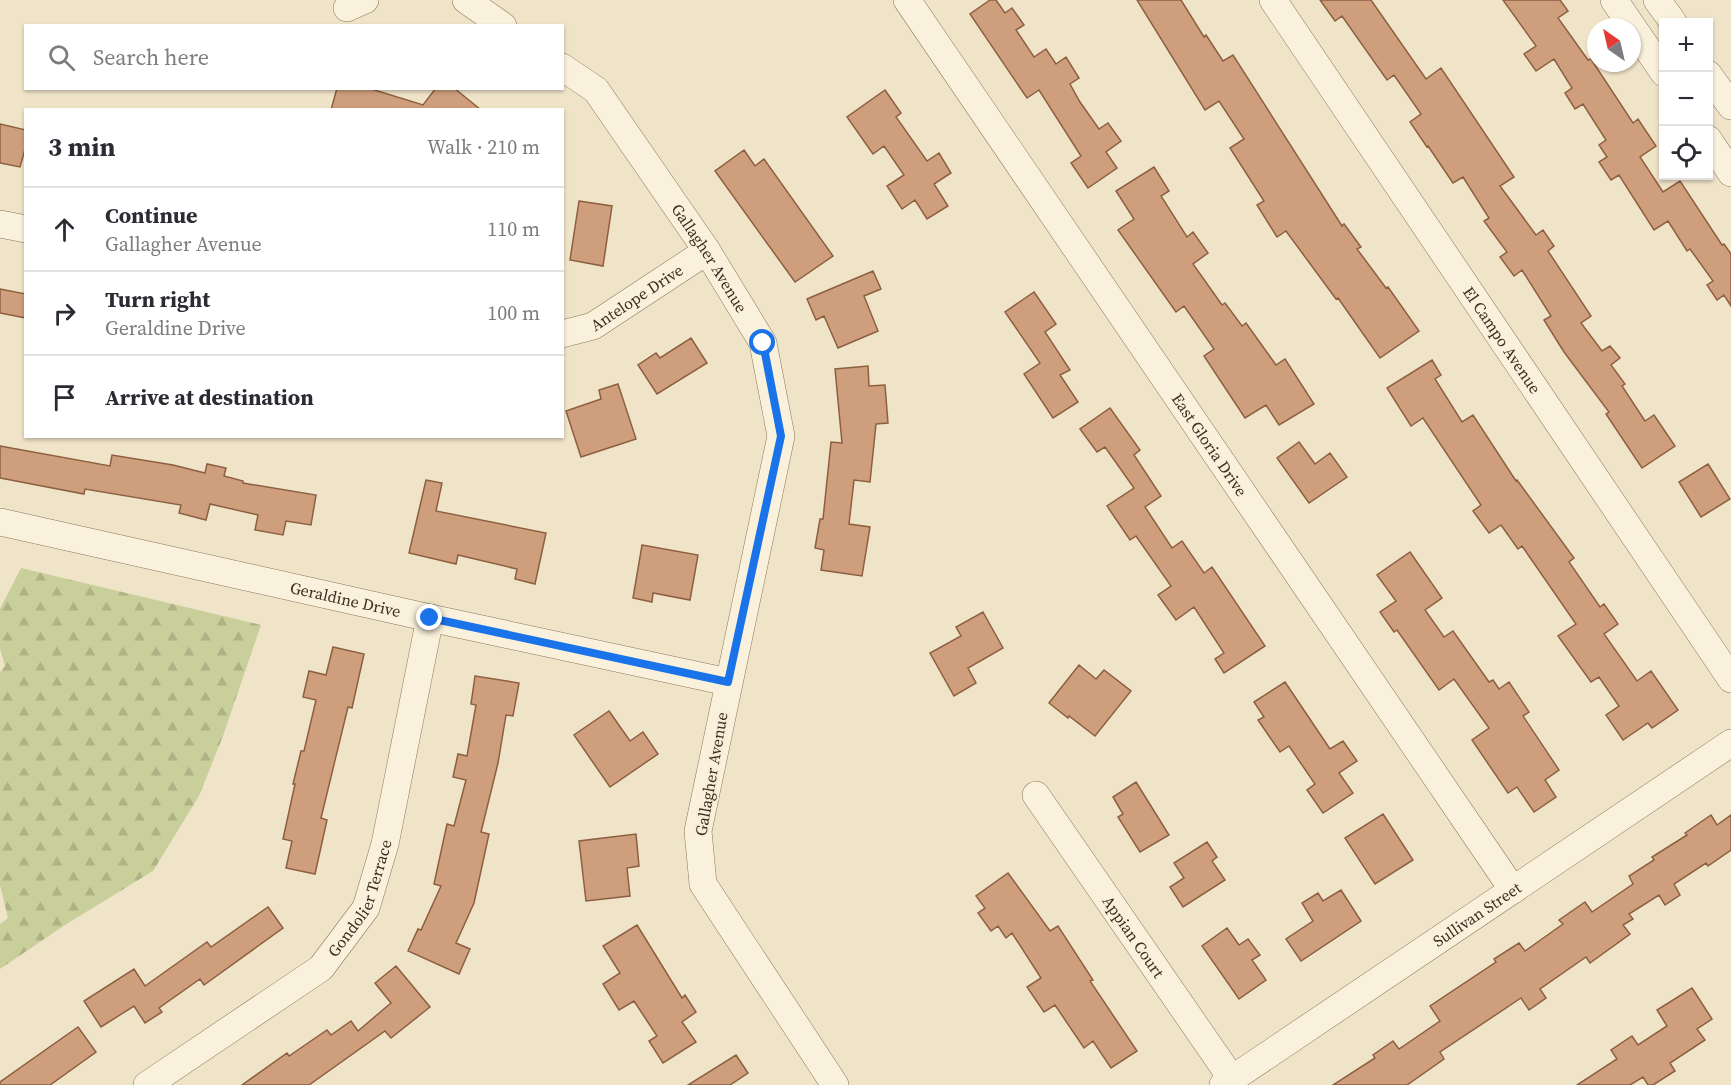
<!DOCTYPE html>
<html lang="en">
<head>
<meta charset="utf-8">
<style>
  :root { --surface:#fff; --page:#f7f7f7; --text:#2b2b33; --muted:#7c7c81; --line:#e1e1e2 }
  body { margin:0; font-family:"Source Serif 4",serif; background:var(--page); color:var(--text) }
  .controls { position:absolute; right:18px; top:18px; display:grid; overflow:hidden; border-radius:0px; box-shadow:0 2px 4px #0004 }
  .controls button { width:54px; height:54px; display:grid; place-items:center; padding:0; border:0; border-bottom:2px solid var(--line); background:var(--surface); color:var(--text); font:30px sans-serif }
  .compass { position:absolute; left:1587px; top:18px; width:54px; height:54px; border-radius:50%; background:var(--surface); box-shadow:0 2px 4px #0004; rotate:326deg }
  .stop { position:absolute; width:18px; height:18px; margin:-14px; border:4px solid #1a73e8; border-radius:50%; background:#fff }
  .stop.end { background:#1a73e8; border-color:#fff; box-shadow:0 2px 6px #0008 }
  .list { margin:0; padding:0; list-style:none }
  h2 { display:flex; justify-content:space-between; align-items:center; height:78px; margin:0; padding:0 24px; font-size:26px }
  h2 small { font-size:20px; font-weight:400; color:var(--muted) }
  .list li { display:grid; grid-template-columns:39px 1fr auto; gap:18px; align-items:center; box-sizing:border-box; height:84px; padding:0 24px; border-top:2px solid var(--line) }
  .list b { display:block; font-size:22px; white-space:nowrap }
  .list p { margin:0; font-size:20px; white-space:nowrap; color:var(--muted) }
  .list em { font-size:20px; font-style:normal; color:var(--muted) }
  .icon { flex:none; width:33px; height:33px; fill:none; stroke:currentColor; stroke-width:2; stroke-linecap:round; stroke-linejoin:round }
  .map { position:relative; flex:none; width:1731px; height:1085px; overflow:hidden }
  .search { position:absolute; background:var(--surface); box-shadow:0 2px 4px #0004; left:24px; top:24px; width:540px; height:66px; display:flex; align-items:center; gap:15px; box-sizing:border-box; padding:0 21px; border-radius:0px; color:var(--muted); font-size:22px }
  .panel { position:absolute; background:var(--surface); box-shadow:0 2px 4px #0004; left:24px; top:108px; width:540px; height:330px; border-radius:0px }
  .map>svg:first-child { display:block }
  .forest { fill:url(#forest-firs) }
  .building { fill:#cf9f7d; stroke:#8d5f41; stroke-width:1.5 }
  .lines { fill:none; stroke-linecap:round; stroke-linejoin:round }
  .minor-casing { stroke:#8d765c; stroke-width:28 }
  .minor { stroke:#faf1dc; stroke-width:27 }
  .route { stroke:#1a73e8; stroke-width:8 }
  .labels { text-anchor:middle; stroke-width:4.5; stroke-linejoin:round; paint-order:stroke }
  .street-label { font-size:16px; fill:#3d2e20; stroke:#f7eed8 }
</style>
</head>
<body>
<div class="map">
<svg width="1731" height="1085" viewBox="0 0 1731 1085">
  <defs>
    <pattern id="forest-firs" width="22" height="20" patternUnits="userSpaceOnUse" patternTransform="scale(1.5)"><rect width="22" height="20" fill="#c9cf9b"/><path d="M5 1l3.5 6h-7zM16 11l3.5 6h-7z" fill="#aeb285"/></pattern>
  </defs>
  <rect width="100%" height="100%" fill="#f0e4c8"/>
  <path class="forest" d="M21,568L261,625L223,736L199,796L153,871L65,925L0,969V924L8,918L0,885V672L5,666L0,649V609Z"/>
  <path class="building" d="M990,0H996L1005,13L1012,8L1024,25L1016,30L1034,57L1046,49L1056,64L1066,57L1079,78L1070,84L1080,102L1099,129L1108,123L1121,141L1106,152L1117,168L1088,188L1071,163L1081,156L1039,90L1027,98L970,14Z
    M1137,0H1181L1204,37L1206,35L1223,61L1233,55L1342,226L1344,224L1361,247L1357,249L1386,288L1388,287L1419,331L1380,358L1338,298L1336,299L1286,231L1277,237L1257,205L1264,201L1230,148L1244,139L1219,101L1205,110Z
    M1320,0H1371L1426,79L1441,68L1514,177L1500,186L1536,235L1543,230L1554,246L1548,251L1591,316L1581,323L1602,351L1610,346L1620,358L1611,365L1625,384L1622,386L1645,421L1654,415L1675,446L1642,468L1606,414L1609,412L1564,352L1544,320L1551,316L1522,270L1514,276L1500,257L1507,252L1484,221L1489,218L1463,177L1453,183L1428,146L1427,147L1410,122L1421,114L1394,75L1387,80L1342,16L1335,21Z
    M1503,0H1560L1568,11L1558,18L1588,60L1591,59L1633,123L1638,119L1656,146L1640,157L1663,192L1680,181L1722,245L1724,244L1731,254V306L1724,295L1717,300L1707,285L1713,281L1690,249L1687,251L1668,221L1654,230L1619,175L1611,180L1599,162L1607,157L1599,145L1606,140L1583,104L1575,109L1565,93L1572,88L1554,59L1536,71L1524,54L1536,46Z
    M337,88H368L423,105L436,88H454L481,110H331Z
    M885,90L901,113L896,117L927,161L939,153L951,173L934,184L948,206L927,219L915,200L902,209L887,186L904,175L884,146L873,154L847,117Z
    M0,124L26,130V146L20,167L0,163Z
    M744,150L755,166L764,159L833,256L795,282L715,171Z
    M1154,167L1169,191L1161,196L1187,237L1193,232L1208,253L1193,264L1222,305L1225,303L1242,326L1246,323L1276,365L1285,359L1314,404L1279,425L1266,405L1245,418L1204,356L1214,349L1184,306L1176,312L1118,230L1134,219L1116,191Z
    M579,201L612,206L603,266L570,260Z
    M873,271L881,289L864,296L878,331L838,348L824,316L816,320L807,299Z
    M0,289L26,294V318L0,313Z
    M1034,292L1056,324L1045,332L1070,370L1060,375L1078,402L1053,418L1024,374L1040,363L1005,312Z
    M691,338L707,363L657,394L638,365L656,353L660,358Z
    M1432,360L1441,375L1435,379L1462,422L1473,415L1516,481L1517,480L1574,558L1569,562L1600,607L1604,604L1618,624L1604,634L1637,681L1651,671L1678,710L1652,728L1648,723L1623,740L1606,715L1619,706L1599,677L1591,682L1558,636L1576,624L1522,546L1518,549L1501,525L1489,533L1473,511L1481,505L1423,418L1411,426L1387,388Z
    M868,366L869,386L885,385L888,423L876,424L870,482L854,480L849,524L870,527L862,576L821,570L824,550L815,548L820,519H823L831,442L842,443L835,369Z
    M618,384L636,439L581,457L566,411L601,399L599,390Z
    M1110,408L1140,450L1134,455L1161,496L1145,507L1172,548L1182,541L1204,573L1212,567L1265,646L1224,673L1215,659L1224,653L1194,607L1176,620L1158,595L1171,586L1136,536L1130,540L1107,506L1134,488L1105,447L1097,452L1080,429Z
    M1299,442L1315,464L1330,453L1347,477L1309,503L1277,458Z
    M0,446L110,466L112,455L173,465L205,473L207,464L226,468L224,476L243,481V483L316,495L311,525L286,521L283,535L255,530L258,515L210,504L206,520L179,513L181,505L85,489L84,494L0,478Z
    M1708,464L1730,499L1701,517L1679,482Z
    M426,480L442,483L436,511L546,533L535,584L515,579L517,569L458,555L456,564L409,553Z
    M642,545L698,555L690,600L653,593L652,602L633,598Z
    M1410,552L1442,598L1425,610L1444,637L1453,631L1489,682L1493,680L1499,689L1509,682L1529,712L1523,716L1559,770L1545,780L1556,797L1534,812L1517,787L1508,793L1472,740L1489,728L1454,679L1439,690L1397,630L1394,632L1380,612L1396,601L1377,575Z
    M983,612L1003,648L968,668L976,683L954,696L930,653L961,636L956,627Z
    M333,647L364,654L352,708L348,707L321,818L327,820L315,874L286,868L292,841L283,839L295,784H293L301,751H304L316,700L303,697L309,671L326,675Z
    M1079,665L1096,679L1104,670L1131,691L1095,736L1069,716L1068,718L1049,703Z
    M475,676L519,683L513,716L506,715L498,763L481,832L489,834L474,903L456,943L470,949L459,974L408,951L418,929L421,930L441,886L434,884L447,824L454,826L466,780L453,777L458,754L467,756L476,705L471,704Z
    M1285,682L1330,749L1343,741L1357,761L1339,773L1353,793L1323,813L1307,790L1315,784L1289,746L1280,752L1258,720L1264,717L1254,702Z
    M609,711L630,741L643,732L658,754L610,787L574,735Z
    M1136,782L1169,835L1140,852L1118,817L1123,814L1113,797Z
    M1383,814L1413,860L1375,884L1345,838Z
    M1711,815L1717,825L1731,815V850L1708,866L1706,863L1674,884L1680,895L1665,905L1659,895L1629,914L1633,919L1623,925L1630,934L1590,963L1586,957L1540,989L1546,998L1529,1010L1521,998L1440,1052L1444,1059L1407,1085H1333L1375,1058L1373,1055L1393,1041L1399,1049L1440,1021L1430,1006L1496,962L1494,959L1519,943L1525,951L1563,924L1559,920L1585,902L1592,912L1633,884L1629,876L1654,860L1652,857L1687,835L1685,833Z
    M636,834L639,866L627,868L630,896L586,901L579,841Z
    M1207,842L1217,857L1212,861L1225,880L1183,907L1170,887L1184,878L1174,863Z
    M1008,873L1050,931L1058,926L1093,980L1090,981L1137,1051L1111,1068L1093,1041L1084,1048L1055,1005L1044,1012L1027,987L1041,978L1012,933L1006,938L998,926L991,931L978,913L985,908L976,896Z
    M1341,890L1361,921L1301,961L1286,939L1313,921L1302,903L1318,893L1323,901Z
    M268,907L283,928L204,985L200,979L159,1008L162,1012L145,1023L134,1006L101,1027L84,1001L134,969L145,986L207,942L211,947Z
    M637,925L682,998L685,995L696,1012L682,1022L696,1042L663,1063L649,1041L657,1036L634,1001L619,1010L603,984L620,973L603,946Z
    M1227,928L1239,945L1248,939L1260,955L1252,960L1266,980L1239,999L1202,946Z
    M396,966L430,1007L391,1038L385,1031L309,1085H242L287,1053L289,1056L327,1030L331,1035L351,1021L358,1031L391,1003L375,983Z
    M1692,988L1712,1019L1697,1029L1705,1040L1670,1063L1675,1071L1653,1085H1648L1643,1077L1630,1085H1577L1617,1059L1611,1050L1632,1036L1638,1045L1667,1026L1657,1010Z
    M78,1027L96,1052L50,1085H0V1082Z
    M736,1055L748,1073L730,1085H688Z"/>
  <g class="lines">
    <g class="minor-casing">
      <g id="minor">
        <path d="M466,0L503,26"/>
        <path id="s1" d="M907,0L1513,890"/>
        <path id="s2" d="M1273,0L1731,679"/>
        <path d="M1614,0L1664,73"/>
        <path d="M1657,0L1673,22"/>
        <path d="M347,8L365,0"/>
        <path id="s3" d="M562,67L596,90L707,251L763,343L781,436L698,831L703,884L835,1085"/>
        <path d="M1708,74L1731,106"/>
        <path d="M1708,139L1731,173"/>
        <path d="M0,224L26,229"/>
        <path id="s4" d="M562,334L593,326L707,251"/>
        <path id="s5" d="M0,522L430,618L728,682"/>
        <path id="s6" d="M1036,795L1232,1079"/>
        <path id="s7" d="M147,1085L321,968L366,908L385,844L430,618"/>
        <path id="s8" d="M1223,1085L1731,743"/>
      </g>
    </g>
    <use href="#minor" class="minor"/>
  </g>
  <g class="lines">
    <path class="route" d="M430,618L728,682L781,436L763,343"/>
  </g>
  <g class="labels">
    <g class="street-label">
      <text dy="6" stroke="none"><textPath href="#s3" startOffset="244">Gallagher Avenue</textPath></text>
      <text dy="6" stroke="none"><textPath href="#s4" startOffset="84">Antelope Drive</textPath></text>
      <text dy="6" stroke="none"><textPath href="#s2" startOffset="410">El Campo Avenue</textPath></text>
      <text dy="6" stroke="none"><textPath href="#s1" startOffset="538">East Gloria Drive</textPath></text>
      <text dy="6" stroke="none"><textPath href="#s5" startOffset="354">Geraldine Drive</textPath></text>
      <text transform="translate(711 774) rotate(-80)" y="6">Gallagher Avenue</text>
      <text dy="6" stroke="none"><textPath href="#s7" startOffset="291">Gondolier Terrace</textPath></text>
      <text dy="6" stroke="none"><textPath href="#s8" startOffset="306">Sullivan Street</textPath></text>
      <text dy="6" stroke="none"><textPath href="#s6" startOffset="172">Appian Court</textPath></text>
    </g>
  </g>
</svg>
<div class="controls">
<button>+</button>
<button>−</button>
<button><svg class="icon" aria-label="locate" viewBox="0 0 24 24"><circle cx="12" cy="12" r="6"/><path d="M12 2v4M12 18v4M2 12h4M18 12h4"/></svg></button>
</div>
<svg class="compass" viewBox="-18 -18 36 36"><path d="M0-13l5 13h-10z" fill="#e53935"/><path d="M0 13l5-13h-10z" fill="#7c7c81"/></svg>
<div class="stop" style="left:763px;top:343px"></div>
<div class="stop end" style="left:430px;top:618px"></div>
<div class="search"><svg class="icon" aria-label="search" viewBox="0 0 24 24"><circle cx="10" cy="10" r="6"/><path d="M15 15l6 6"/></svg>Search here</div>
<section class="panel">
<h2>3 min<small>Walk · 210 m</small></h2>
<ul class="list">
<li><svg class="icon" aria-label="ahead" viewBox="0 0 24 24"><path d="M12 20V5M6 11l6-6 6 6"/></svg><div><b>Continue</b><p>Gallagher Avenue</p></div><em>110 m</em></li>
<li><svg class="icon" aria-label="right" viewBox="0 0 24 24"><path d="M7 20v-9h11M14 6l5 5-5 5"/></svg><div><b>Turn right</b><p>Geraldine Drive</p></div><em>100 m</em></li>
<li><svg class="icon" aria-label="arrive" viewBox="0 0 24 24"><path d="M6 21V4h12l-3 4 3 4H6"/></svg><div><b>Arrive at destination</b></div></li>
</ul>
</section>
</div>
</body>
</html>
